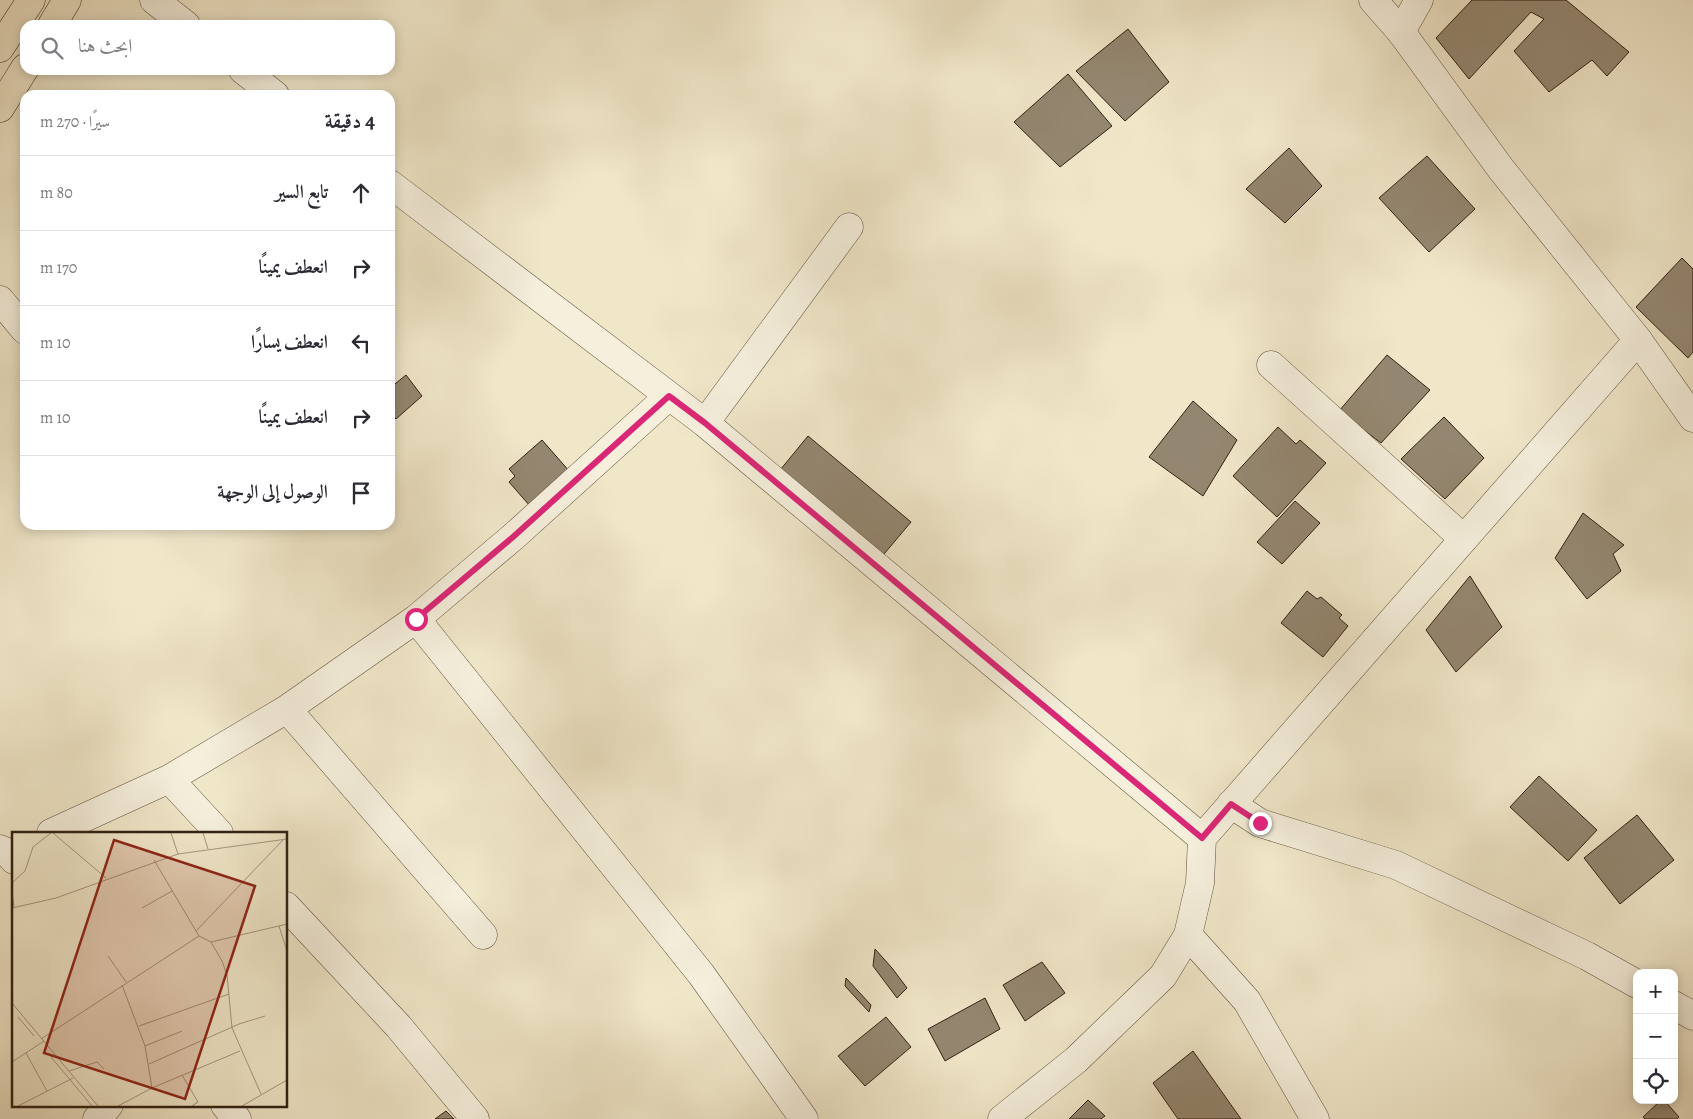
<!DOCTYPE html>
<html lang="ar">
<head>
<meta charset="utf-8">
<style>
  :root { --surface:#fff; --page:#f7f7f7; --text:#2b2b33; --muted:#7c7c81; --line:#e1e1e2 }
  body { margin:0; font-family:Alegreya,Amiri,serif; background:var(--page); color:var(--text); direction:rtl }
  .controls { position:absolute; right:15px; bottom:15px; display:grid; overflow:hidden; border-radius:10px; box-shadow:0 2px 12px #0003 }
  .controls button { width:45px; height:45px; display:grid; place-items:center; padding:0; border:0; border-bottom:1px solid var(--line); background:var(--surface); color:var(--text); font:25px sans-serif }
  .stop { position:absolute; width:15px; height:15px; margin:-11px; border:4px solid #db2777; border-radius:50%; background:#fff }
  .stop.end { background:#db2777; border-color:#fff; box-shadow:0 1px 5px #0008 }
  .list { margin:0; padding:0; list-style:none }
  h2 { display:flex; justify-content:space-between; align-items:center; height:65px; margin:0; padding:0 20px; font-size:21px }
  h2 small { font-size:16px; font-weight:400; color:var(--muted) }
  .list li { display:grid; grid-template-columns:32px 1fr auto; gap:15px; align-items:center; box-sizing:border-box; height:75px; padding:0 20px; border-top:1px solid var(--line) }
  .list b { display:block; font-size:19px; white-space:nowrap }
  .list em { font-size:16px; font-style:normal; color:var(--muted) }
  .icon { flex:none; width:28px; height:28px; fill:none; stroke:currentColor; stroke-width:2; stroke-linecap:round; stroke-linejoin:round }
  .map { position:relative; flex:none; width:1693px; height:1119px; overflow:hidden; direction:ltr }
  .search { position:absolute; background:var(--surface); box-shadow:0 2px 12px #0003; left:20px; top:20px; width:375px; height:55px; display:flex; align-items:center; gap:12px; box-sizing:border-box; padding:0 18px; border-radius:15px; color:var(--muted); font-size:19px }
  .panel { position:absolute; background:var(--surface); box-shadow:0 2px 12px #0003; left:20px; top:90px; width:375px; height:440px; border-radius:15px; direction:rtl }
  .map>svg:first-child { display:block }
  .building { fill:#948771; stroke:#312011 }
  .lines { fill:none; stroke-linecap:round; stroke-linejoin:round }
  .minor-casing { stroke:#61523f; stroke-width:29 }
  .tertiary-casing { stroke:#61523f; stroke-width:29 }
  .primary-casing { stroke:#312011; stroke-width:29 }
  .minor { stroke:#f5efdc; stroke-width:28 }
  .tertiary { stroke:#f5efdc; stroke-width:28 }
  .primary { stroke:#f0e7c9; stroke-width:28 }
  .route { stroke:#db2777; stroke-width:6 }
  .inset-road { fill:none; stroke:#a4977f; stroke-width:1 }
  .view { fill:#8f2418; fill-opacity:0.15; stroke:#8f2418; stroke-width:2.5 }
  .inset-edge { fill:none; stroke:#312011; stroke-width:2.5 }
</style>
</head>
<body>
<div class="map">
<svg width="1693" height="1119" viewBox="0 0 1693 1119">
  <rect width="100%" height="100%" fill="#f0e7c9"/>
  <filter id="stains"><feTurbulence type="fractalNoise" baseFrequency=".004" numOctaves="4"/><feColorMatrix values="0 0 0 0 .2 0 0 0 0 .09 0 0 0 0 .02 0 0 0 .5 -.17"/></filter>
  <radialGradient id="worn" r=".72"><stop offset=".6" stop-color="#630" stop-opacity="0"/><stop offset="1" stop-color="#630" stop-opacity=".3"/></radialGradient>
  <path class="building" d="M1472,0H1566L1629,52L1607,76L1592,60L1549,92L1514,51L1544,19L1531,12L1469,79L1436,38Z
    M1128,29L1169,82L1125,121L1076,71Z
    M1068,74L1112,126L1060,167L1014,122Z
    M1289,148L1322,186L1285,223L1246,189Z
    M1427,156L1475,209L1429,252L1379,198Z
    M1682,258L1693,269V352L1688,358L1636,307Z
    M1387,355L1430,390L1381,443L1339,411Z
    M406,375L422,396L396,419L390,412V388Z
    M1193,401L1237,440L1203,496L1149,457Z
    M1444,417L1484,458L1445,499L1401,459Z
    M1278,427L1296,444L1300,440L1326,463L1277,517L1233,476Z
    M808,436L911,522L879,560L776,475Z
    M542,440L570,472L530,506L509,482L515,476L509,469Z
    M1295,501L1320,523L1282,564L1257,542Z
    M1583,513L1624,545L1613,554L1621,571L1587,599L1555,558Z
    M1470,576L1502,627L1456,672L1426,630Z
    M1307,591L1317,599L1321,597L1342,615L1339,618L1348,626L1323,657L1281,623Z
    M1539,776L1597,830L1568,861L1510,807Z
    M1637,815L1674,860L1620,904L1584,858Z
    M875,949L892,968L907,988L897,998L873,966Z
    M1042,962L1065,993L1025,1021L1003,985Z
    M846,978L871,1005L869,1012L845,986Z
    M985,998L1000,1029L945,1061L928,1029Z
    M886,1017L911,1047L865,1086L838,1056Z
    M1193,1051L1241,1119H1178L1153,1083Z
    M1088,1100L1105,1116L1101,1119H1069Z
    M1661,1100H1664L1679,1117L1677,1119H1645L1643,1117Z
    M446,1111L454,1119H435Z"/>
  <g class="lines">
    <g class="minor-casing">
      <path id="minor" d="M154,0L186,25
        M1401,32L1419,0
        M243,70L275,95
        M390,184L705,423L1202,838
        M0,300L25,330
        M1271,365L1464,539
        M705,423L849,227
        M416,619L701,974L804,1119
        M287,709L483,935
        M169,779L219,833
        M1231,804L1260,823L1396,865L1587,956L1637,984
        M51,833L169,779L287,709L416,619L513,537L669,396
        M0,849L7,852L14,860
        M286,906L399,1027L475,1119
        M1188,935L1247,1001L1315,1119
        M1674,1005L1693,1016
        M225,1105L237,1119
        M97,1119L109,1105
        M1002,1119L1076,1060L1163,976L1188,935L1200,883L1202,838L1638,340"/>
    </g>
    <g class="tertiary-casing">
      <path id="tertiary" d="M1373,0L1401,32L1501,169L1638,340L1693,418"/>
    </g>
    <g class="primary-casing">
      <path id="primary" d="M52,25L67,0
        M0,48L31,0
        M0,108L25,68"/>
    </g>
    <use href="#minor" class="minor"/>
    <use href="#tertiary" class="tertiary"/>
    <use href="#primary" class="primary"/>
  </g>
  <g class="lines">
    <path class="route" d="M416,619L513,537L669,396L705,423L1202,838L1231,804L1260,823"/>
  </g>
  <g transform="translate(12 832)">
    <rect width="275" height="275" fill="#f0e7c9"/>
    <path class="inset-road" d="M41,1L94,46M159,1L166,22M191,1L196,17M142,28L187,104L199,110L210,129L215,143L220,196L249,262M0,51L13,39L21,15L39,1M0,60L2,75M0,76L44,66L166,22L275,7M130,76L160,59M267,94L275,119M184,99L271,8M199,110L275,92M96,124L114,150M110,153L133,214L140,256M0,171L86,274M6,185L22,204M127,194L217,162M29,207L187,104M133,214L170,199M14,221L35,259M39,225L80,274M0,230L32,209M137,232L227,192L253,184M57,239L85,230L92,237M170,243L186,270L180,274M6,274L61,246M106,274L140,256L228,219M230,274L275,248"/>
    <path class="view" d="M102,8L243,54L173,267L32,221Z"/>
    <rect width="275" height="275" class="inset-edge"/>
  </g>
  <rect width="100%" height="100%" filter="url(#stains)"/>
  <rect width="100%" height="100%" fill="url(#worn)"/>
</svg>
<div class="controls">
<button>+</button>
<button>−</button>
<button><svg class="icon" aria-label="locate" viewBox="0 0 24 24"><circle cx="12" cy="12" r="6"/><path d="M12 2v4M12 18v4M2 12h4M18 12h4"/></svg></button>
</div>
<div class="stop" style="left:416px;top:619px"></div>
<div class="stop end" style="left:1260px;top:823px"></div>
<div class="search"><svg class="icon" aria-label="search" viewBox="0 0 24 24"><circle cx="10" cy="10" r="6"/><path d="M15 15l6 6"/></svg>ابحث هنا</div>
<section class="panel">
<h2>4 دقيقة<small>سيرًا · 270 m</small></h2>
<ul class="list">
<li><svg class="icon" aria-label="ahead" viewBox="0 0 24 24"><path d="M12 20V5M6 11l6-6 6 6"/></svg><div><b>تابع السير</b></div><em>80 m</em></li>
<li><svg class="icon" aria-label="right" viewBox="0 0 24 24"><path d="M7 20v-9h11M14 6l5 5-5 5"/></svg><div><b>انعطف يمينًا</b></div><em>170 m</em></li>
<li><svg class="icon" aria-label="left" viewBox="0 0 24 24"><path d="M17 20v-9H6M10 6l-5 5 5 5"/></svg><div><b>انعطف يسارًا</b></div><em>10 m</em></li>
<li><svg class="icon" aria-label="right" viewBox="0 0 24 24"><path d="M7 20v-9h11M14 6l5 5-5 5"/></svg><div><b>انعطف يمينًا</b></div><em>10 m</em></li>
<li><svg class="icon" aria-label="arrive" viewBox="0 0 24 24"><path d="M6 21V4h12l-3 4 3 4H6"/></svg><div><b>الوصول إلى الوجهة</b></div></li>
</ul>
</section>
</div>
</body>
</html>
